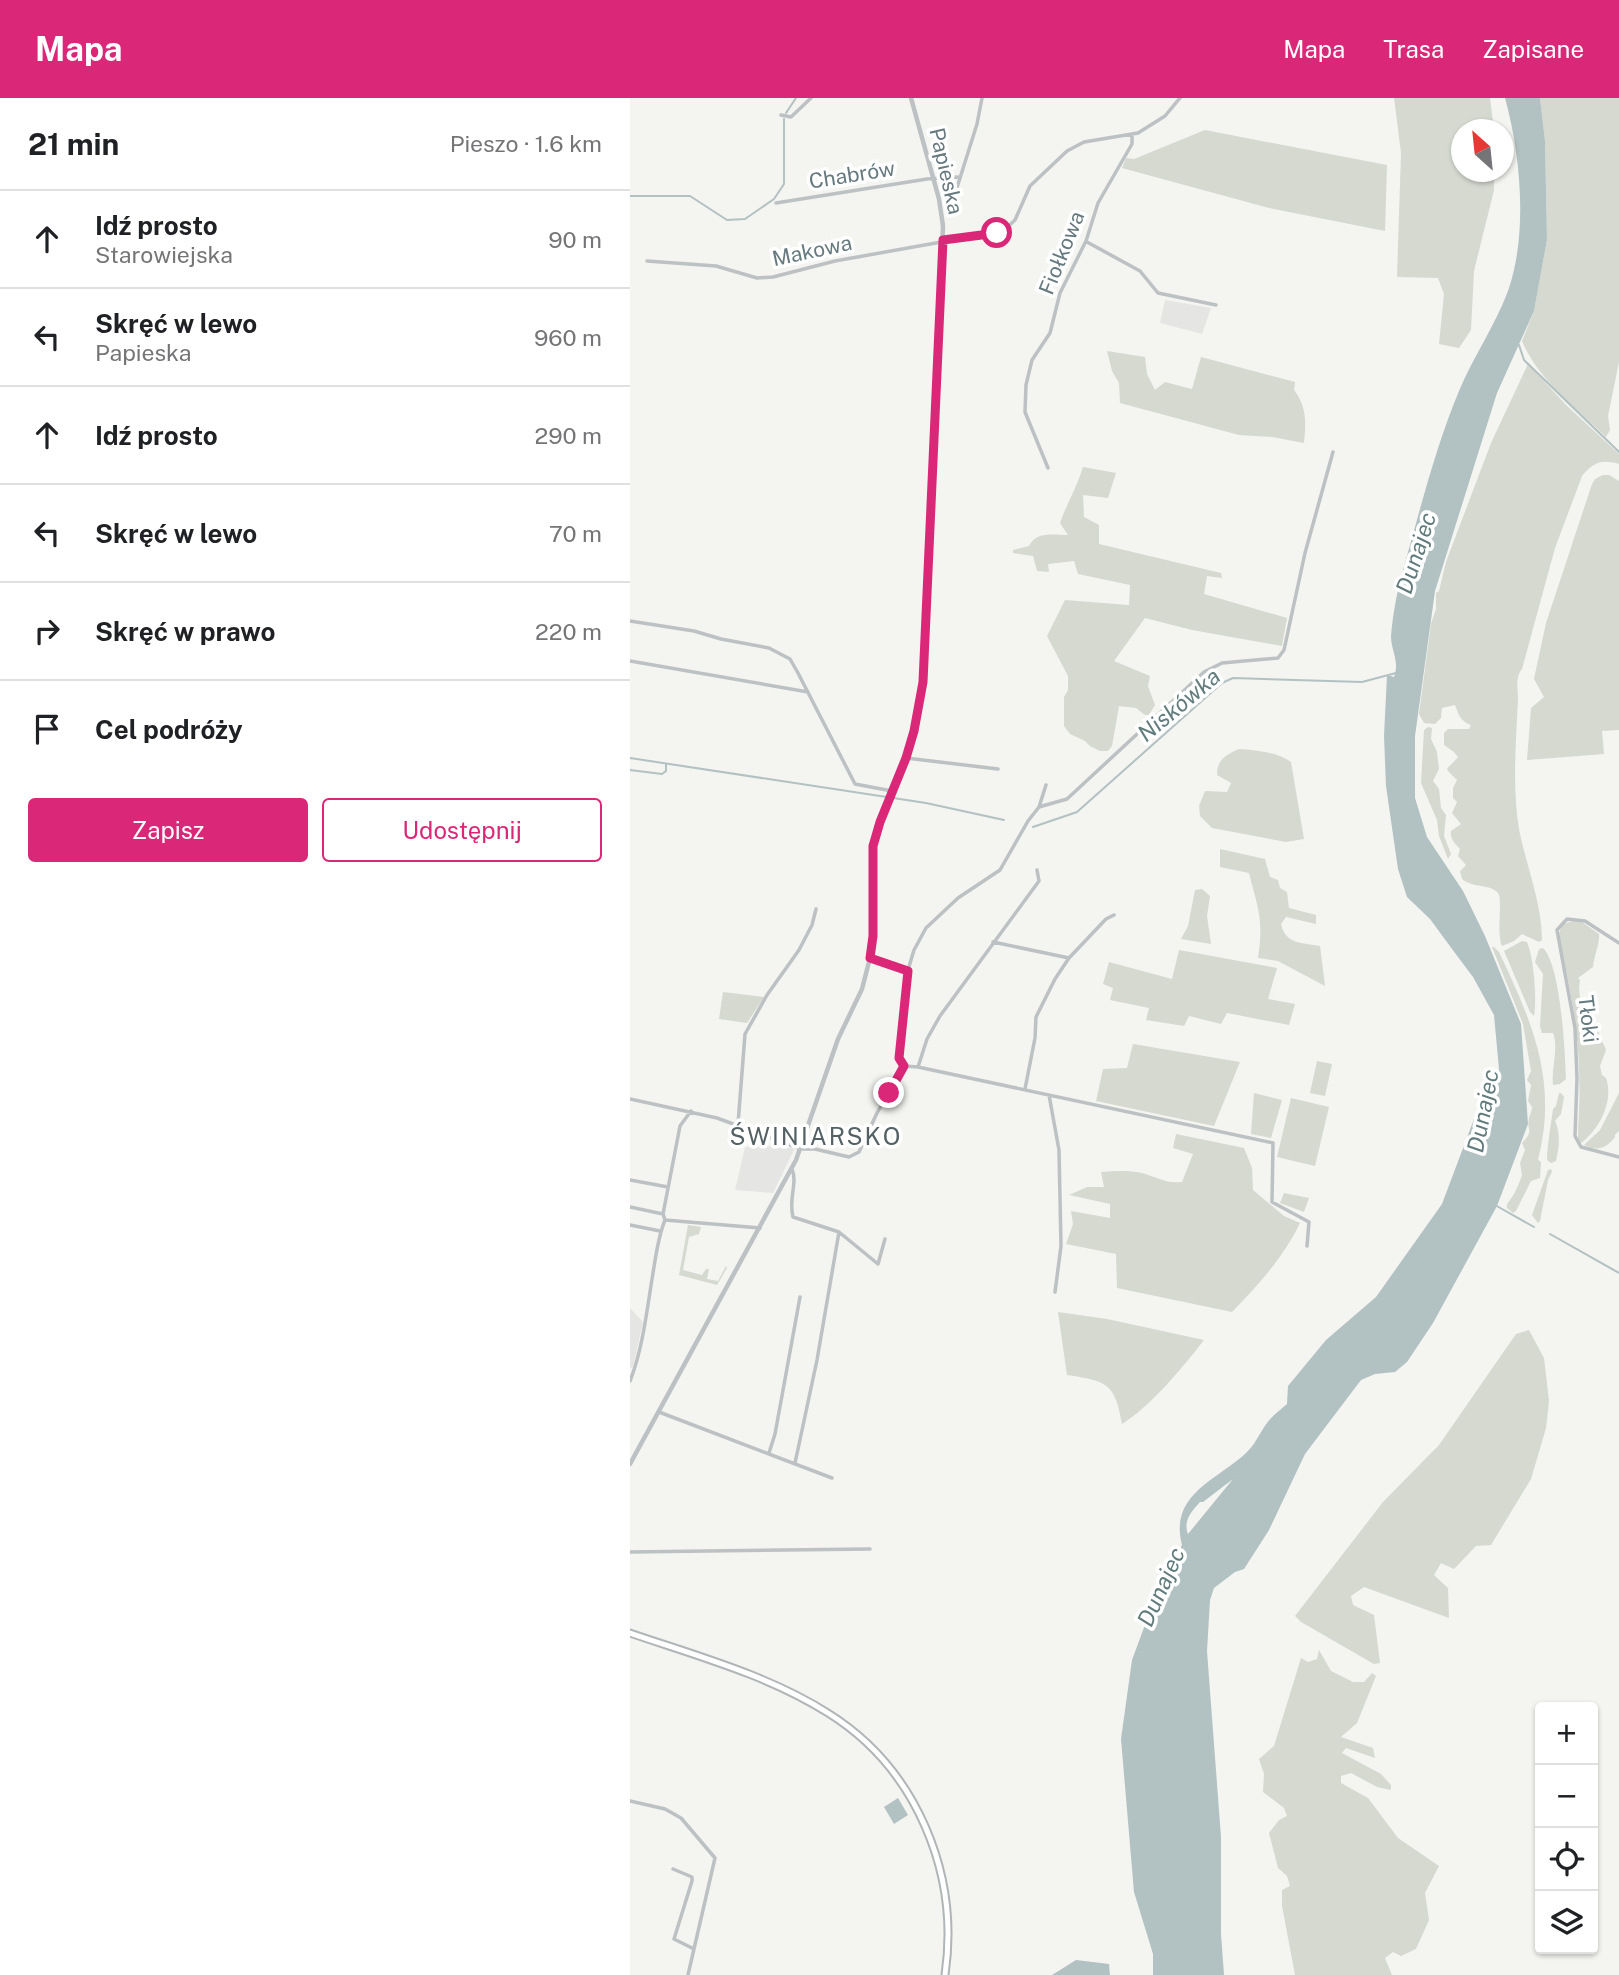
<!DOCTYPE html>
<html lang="pl">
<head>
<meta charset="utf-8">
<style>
  :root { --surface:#fff; --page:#f6f6f6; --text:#202124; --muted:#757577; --line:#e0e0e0; --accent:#db2777 }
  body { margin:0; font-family:"Public Sans",sans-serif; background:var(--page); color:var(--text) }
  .controls { position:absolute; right:21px; bottom:21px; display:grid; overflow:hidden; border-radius:7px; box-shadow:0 2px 5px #0004 }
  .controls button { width:63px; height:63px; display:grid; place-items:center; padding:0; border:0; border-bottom:2px solid var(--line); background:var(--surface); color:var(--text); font:35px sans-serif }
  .compass { position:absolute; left:821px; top:21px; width:63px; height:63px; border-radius:50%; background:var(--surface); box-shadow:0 2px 5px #0004; rotate:333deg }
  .stop { position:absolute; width:21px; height:21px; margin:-16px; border:5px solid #db2777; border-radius:50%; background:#fff }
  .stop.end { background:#db2777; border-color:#fff; box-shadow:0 2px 7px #0008 }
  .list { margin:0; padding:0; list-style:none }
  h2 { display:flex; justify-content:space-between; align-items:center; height:91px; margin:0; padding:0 28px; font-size:30px }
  h2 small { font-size:23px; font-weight:400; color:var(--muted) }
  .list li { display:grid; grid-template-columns:46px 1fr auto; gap:21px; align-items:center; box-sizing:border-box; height:98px; padding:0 28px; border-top:2px solid var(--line) }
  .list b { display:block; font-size:26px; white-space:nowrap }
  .list p { margin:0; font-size:23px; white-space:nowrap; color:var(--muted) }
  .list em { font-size:23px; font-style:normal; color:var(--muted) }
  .actions { display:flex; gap:14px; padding:21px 28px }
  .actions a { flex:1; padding:16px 0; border:2px solid var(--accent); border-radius:7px; text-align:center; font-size:24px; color:var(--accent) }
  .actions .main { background:var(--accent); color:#fff }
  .icon { flex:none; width:38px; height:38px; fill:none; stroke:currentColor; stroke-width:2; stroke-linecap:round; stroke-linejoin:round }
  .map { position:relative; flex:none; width:989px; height:1877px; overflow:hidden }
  header { display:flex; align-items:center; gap:42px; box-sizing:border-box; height:98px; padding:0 35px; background:var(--accent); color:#fff }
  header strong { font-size:33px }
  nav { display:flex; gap:38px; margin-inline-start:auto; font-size:24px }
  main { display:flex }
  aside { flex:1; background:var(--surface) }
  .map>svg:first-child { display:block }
  .built { fill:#e5e5e4 }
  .green { fill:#d5d9d0 }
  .water { fill:#b2c1c2; fill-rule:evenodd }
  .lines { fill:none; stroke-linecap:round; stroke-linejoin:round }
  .stream { stroke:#b2c1c2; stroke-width:2 }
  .primary-casing { stroke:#b0b5b7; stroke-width:9 }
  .minor { stroke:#bcc1c3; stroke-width:3.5 }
  .tertiary { stroke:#bcc1c3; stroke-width:4.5 }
  .primary { stroke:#fff; stroke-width:5 }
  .route { stroke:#db2777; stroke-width:9 }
  .labels { text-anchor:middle; stroke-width:7; stroke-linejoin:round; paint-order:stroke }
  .street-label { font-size:21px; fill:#66797f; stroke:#fff }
  .water-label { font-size:23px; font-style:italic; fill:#627b7c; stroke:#fff }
  .quarter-label { font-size:24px; letter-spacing:2px; fill:#536165; stroke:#fff }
</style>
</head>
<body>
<header>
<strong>Mapa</strong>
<nav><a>Mapa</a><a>Trasa</a><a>Zapisane</a></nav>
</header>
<main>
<aside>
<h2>21 min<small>Pieszo · 1.6 km</small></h2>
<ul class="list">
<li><svg class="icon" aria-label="ahead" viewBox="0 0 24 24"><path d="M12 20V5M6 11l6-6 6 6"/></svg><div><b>Idź prosto</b><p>Starowiejska</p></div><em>90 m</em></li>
<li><svg class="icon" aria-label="left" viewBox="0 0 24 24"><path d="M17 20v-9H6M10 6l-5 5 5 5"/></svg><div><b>Skręć w lewo</b><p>Papieska</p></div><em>960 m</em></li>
<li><svg class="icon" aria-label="ahead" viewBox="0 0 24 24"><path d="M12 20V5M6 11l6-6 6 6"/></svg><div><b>Idź prosto</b></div><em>290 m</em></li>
<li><svg class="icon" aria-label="left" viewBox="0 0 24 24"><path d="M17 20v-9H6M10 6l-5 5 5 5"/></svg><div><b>Skręć w lewo</b></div><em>70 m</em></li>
<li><svg class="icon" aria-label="right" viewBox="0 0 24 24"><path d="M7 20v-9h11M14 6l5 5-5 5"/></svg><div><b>Skręć w prawo</b></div><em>220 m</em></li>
<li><svg class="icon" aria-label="arrive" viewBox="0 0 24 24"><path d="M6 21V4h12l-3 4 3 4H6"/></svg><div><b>Cel podróży</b></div></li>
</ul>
<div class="actions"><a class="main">Zapisz</a><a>Udostępnij</a></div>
</aside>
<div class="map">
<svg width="989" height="1877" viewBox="0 0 989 1877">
  <rect width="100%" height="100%" fill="#f4f4f1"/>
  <path class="built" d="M535,202L581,210L572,236L530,225Z
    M142,1048L165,1050L143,1095L105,1092L115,1049Z
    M0,1210L13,1224L3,1269L0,1270Z"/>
  <path class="green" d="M764,0H860L864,31L832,32V74H864V92L844,173L841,232L829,250L809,246L814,196L808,180L767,179L771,55Z
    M910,0H989V264L978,318L980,332L976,339C946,310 908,282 892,243L904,213L917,142L915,43Z
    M575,32L757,67L755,133L639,110L492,70L496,60L504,61Z
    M477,253L515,259L517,276L525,292L535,284L562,291L571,259L665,284L664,292C677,309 676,324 674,345L642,339L609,337L490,305L489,285L482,273Z
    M898,266L936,307L989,356V366C972,361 963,364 952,378L925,450L892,571C885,579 888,590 888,601C886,644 882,687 889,731C896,767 912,805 912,842L909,844L892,836L884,843L872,848C866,835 873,801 868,795C861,786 842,790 832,781L830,773L836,767L828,758L830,751C825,745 820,742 821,733L831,726L822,715L827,704L823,700V690L827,682C812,667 816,674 828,659L824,654L814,647V635L818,631H839L841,627C830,623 829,617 825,607L812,610L811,620L805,626L794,625L789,616L801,526L806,511V495L809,493L816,464L861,345Z
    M453,369L486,375L478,400L453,397L454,419L469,427V446L591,475L592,480L577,478L574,496L657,520L652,548L562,532L515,520L484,563L520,578L518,588L525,607L519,617H515L506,610L489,608L482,648L478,653H470L460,648L455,643L440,636L434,628V599L438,592V578L417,538L435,502L499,507L500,487L448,476L444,463L418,466L419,474L407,473L403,458L383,455V452L399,448C406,433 424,437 438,437L430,425C437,405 447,389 453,369Z
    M973,377H979L989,383V632L972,633L974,656L897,662L901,610L914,599L904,581L916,525L962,386L965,381Z
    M798,629L802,630L801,641L807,654L809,671L803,683L809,691L811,710L816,717L814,738L821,756L818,761L809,738L807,722L791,685L794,632Z
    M609,651C625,652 647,654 661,664L674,741L656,744L582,730L570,718L569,708L575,693L597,694L601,685L587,677C587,661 596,657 609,651Z
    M590,751L635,761L640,779L648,782L650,790L657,794L659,810L686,817V826L656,819L651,826C655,846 672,845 690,848L695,888L648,863L628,860C634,821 628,811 619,775L590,769Z
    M572,791L580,798L577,818L581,846L551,841L558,828L565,792Z
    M945,823L952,824L969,836C970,846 964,857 963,869L948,880L950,882C946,900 957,918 964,934L968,933L976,952L970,968L972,977L976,980C984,1002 970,1031 951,1045L948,1042V1031C953,959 945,909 929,840C929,828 934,824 945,823Z
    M892,843L897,844C904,861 907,901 904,918L900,914L874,853Z
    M862,849H864L869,854C903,926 928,983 908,1062L911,1064L910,1080L901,1083L886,1113L883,1115L877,1110V1106C883,1099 889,1087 892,1077L890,1065L895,1052L892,1045C905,1031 896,1033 899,1020C900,1016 902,1013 902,1009L898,1003L901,987L897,982L901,973L893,926Z
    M913,850C931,868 935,954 936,981L930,986L923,987C921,970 929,950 923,935H912L910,928L913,876L905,864L909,851Z
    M549,852L647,870L638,901L665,906L659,927L597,915L591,926L559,918L554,928L516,922L519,910L480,902L483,890L473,886L479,864L542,881Z
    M93,894L134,899L117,925L89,921Z
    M503,946L610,964L584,1028L466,1003L473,971L497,970Z
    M687,963L702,966L695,998L680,995Z
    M624,995L652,1002L641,1040L621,1036Z
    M929,995H931L934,999L931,1016L925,1023C931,1035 929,1050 926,1063L921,1065L917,1062C917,1048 921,1027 923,1011L926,1008Z
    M989,995V1033L985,1037V1039C977,1050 967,1054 954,1047L970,1032Z
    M661,1000L699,1009L685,1068L647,1059Z
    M546,1036L614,1050L622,1070L623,1092L654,1118L670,1125C653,1160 629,1186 602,1214L487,1190L486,1156L436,1146L443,1126L441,1113L480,1120V1106L439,1097L457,1089H474L471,1074C485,1073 499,1072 512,1075C527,1079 536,1086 552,1084L563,1056L543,1050Z
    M921,1071L922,1074L918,1082L910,1123L908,1125L902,1117L918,1072Z
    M654,1095L679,1100L674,1114L650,1105Z
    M58,1127L71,1129L69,1136L59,1139L53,1172L72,1177L76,1171H79L77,1181L88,1183L96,1168L97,1170L87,1187L49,1177Z
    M428,1214L477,1221L574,1242C554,1268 520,1309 492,1326C485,1285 477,1283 437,1277Z
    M899,1232L914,1260L919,1303L916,1330L901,1381L861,1447L846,1448L824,1471L811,1465L804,1477L818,1490L819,1520L734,1489L721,1498L723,1507L744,1517L750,1565L744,1566L671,1524L665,1518L753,1404L809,1347L886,1236Z
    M689,1552L701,1573L723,1584H734L742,1575L746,1578L727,1625L711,1639L743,1650L745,1660L716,1650L712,1655L751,1676L761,1687V1692L747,1689L721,1675L711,1678V1685L738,1700L768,1740L809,1768L795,1795L799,1822L786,1851L771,1858L763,1854L755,1860L762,1877H665L652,1808V1792L660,1788L657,1778L648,1770L639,1735L649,1722L657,1718L654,1710L633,1694L634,1676L629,1661L644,1648L671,1560L678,1564L687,1561Z"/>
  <path class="water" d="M875,0H910L915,43L917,142L904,213L867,295L805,493L785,638V700L797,739L833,793L855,838L891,926L898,1026L867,1108L803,1225L777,1264L765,1274L745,1276L731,1282L675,1356L639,1432L614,1471L605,1474L584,1490L580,1502L577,1553L591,1739V1836L594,1877H523V1856L504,1794L491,1641L502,1562L532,1481L552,1447C539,1397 585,1383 615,1356C625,1347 629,1336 637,1325C642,1318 650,1312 657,1306L658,1288L696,1242L746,1199L812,1106L844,1021L865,996L869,971L864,917L843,879L825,855L800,821L777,799L768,771L756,688L754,638L757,577L764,579C770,563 761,553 761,538C763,514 768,488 775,465C791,408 806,348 829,293C843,259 865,228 878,193C898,136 891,58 875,0ZM603,1381L558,1436C553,1423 561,1414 570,1404H573Z
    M268,1700L278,1717L264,1726L254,1709Z
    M446,1862L479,1866L480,1877H422Z"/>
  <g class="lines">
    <path class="stream" d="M156,15L166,0
      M0,98H60L97,122L115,121L144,101L154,86V21
      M889,247L894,262L989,354
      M0,660L296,705L374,722
      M0,672L32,676L36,673V666
      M403,729L447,714L592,585L603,580L732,584L766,575
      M865,1107L904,1129
      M920,1136L989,1175"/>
    <g class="primary-casing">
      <path id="primary" d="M0,1535C67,1558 138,1577 198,1615C286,1670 330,1775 315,1877"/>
    </g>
    <path class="minor" d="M151,17L161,19L181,0
      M146,105L297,81L328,79
      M319,115L347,26L352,0
      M457,144L510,173L528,195L586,207
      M17,163L86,168L127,180L143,179L205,163L373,133L385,122L400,88L437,53L454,44L508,35L535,18L550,0
      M418,370L395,314L396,287L402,262L420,235L430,195L456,143L468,105L502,46V36
      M0,523L64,533L91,541L139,550L160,561L168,575L225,686L262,693
      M0,563L178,594
      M276,660L368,671
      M409,709L416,687
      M363,844L439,860L476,821L484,817
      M989,845L955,823L937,821L927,832L945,930L947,980L945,1038L951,1049L989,1059
      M240,860L278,872
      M274,968L269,960L278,872L284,852L296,830L328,800L370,772L398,723L409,709L437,701L574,574L592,565L648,560L654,552L675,455L703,354
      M288,969L297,941L310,918L409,783L407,772
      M395,991L405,940L406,919L425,881L439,860
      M419,997L429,1052L431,1148L425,1194
      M0,1001L87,1020L171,1051H185L219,1059L229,1054L247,1015L274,968L288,969L643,1045L642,1104L679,1124L677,1148
      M108,1026L115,936L137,897L169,852L182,827L186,811
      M162,1071C168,1086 158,1100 163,1119L209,1134L248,1166L255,1141
      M0,1082L38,1089
      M0,1109L33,1116
      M35,1122L130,1130
      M0,1127L30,1133
      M0,1283C13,1250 17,1211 23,1175C26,1157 28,1139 35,1122L33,1116L50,1028L61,1013
      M29,1314L202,1380
      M139,1355L145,1336L170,1199
      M165,1365L187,1262L209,1134
      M0,1454L240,1451
      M0,1703L35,1711L51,1720L85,1760L58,1877
      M43,1771L62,1779V1783L44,1841L64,1851"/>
    <path class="tertiary" d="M0,1366L166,1062L208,941L232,891L240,860L244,821L243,748L250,724L277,657L293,584L313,128L309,101L281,0"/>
    <use href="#primary" class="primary"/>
  </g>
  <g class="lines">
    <path class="route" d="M259,995L274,968L269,960L278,873L240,860L243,838V748L250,724L276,660L284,633L293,584L313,142L367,135"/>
  </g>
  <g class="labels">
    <g class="street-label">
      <text transform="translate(316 73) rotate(77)" y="7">Papieska</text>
      <text transform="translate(222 77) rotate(-9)" y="7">Chabrów</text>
      <text transform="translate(182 153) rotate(-12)" y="7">Makowa</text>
      <text transform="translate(432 155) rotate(-68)" y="7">Fiołkowa</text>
      <text transform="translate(958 921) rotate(83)" y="7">Tłoki</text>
    </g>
    <g class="water-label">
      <text transform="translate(786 455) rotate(-72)" y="8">Dunajec</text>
      <text transform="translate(549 607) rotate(-40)" y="8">Niskówka</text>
      <text transform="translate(853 1013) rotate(-79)" y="8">Dunajec</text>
      <text transform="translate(531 1489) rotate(-66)" y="8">Dunajec</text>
    </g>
    <g class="quarter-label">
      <text x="186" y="1047">ŚWINIARSKO</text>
    </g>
  </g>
</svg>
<div class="controls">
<button>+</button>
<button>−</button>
<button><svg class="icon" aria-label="locate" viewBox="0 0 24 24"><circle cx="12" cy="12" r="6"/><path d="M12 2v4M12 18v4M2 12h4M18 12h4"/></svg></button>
<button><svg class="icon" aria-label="layers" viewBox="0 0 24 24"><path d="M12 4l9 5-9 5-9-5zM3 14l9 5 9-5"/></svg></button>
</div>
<svg class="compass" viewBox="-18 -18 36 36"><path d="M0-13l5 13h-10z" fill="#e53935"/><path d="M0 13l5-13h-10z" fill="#757577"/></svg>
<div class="stop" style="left:367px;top:135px"></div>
<div class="stop end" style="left:259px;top:995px"></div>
</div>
</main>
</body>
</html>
